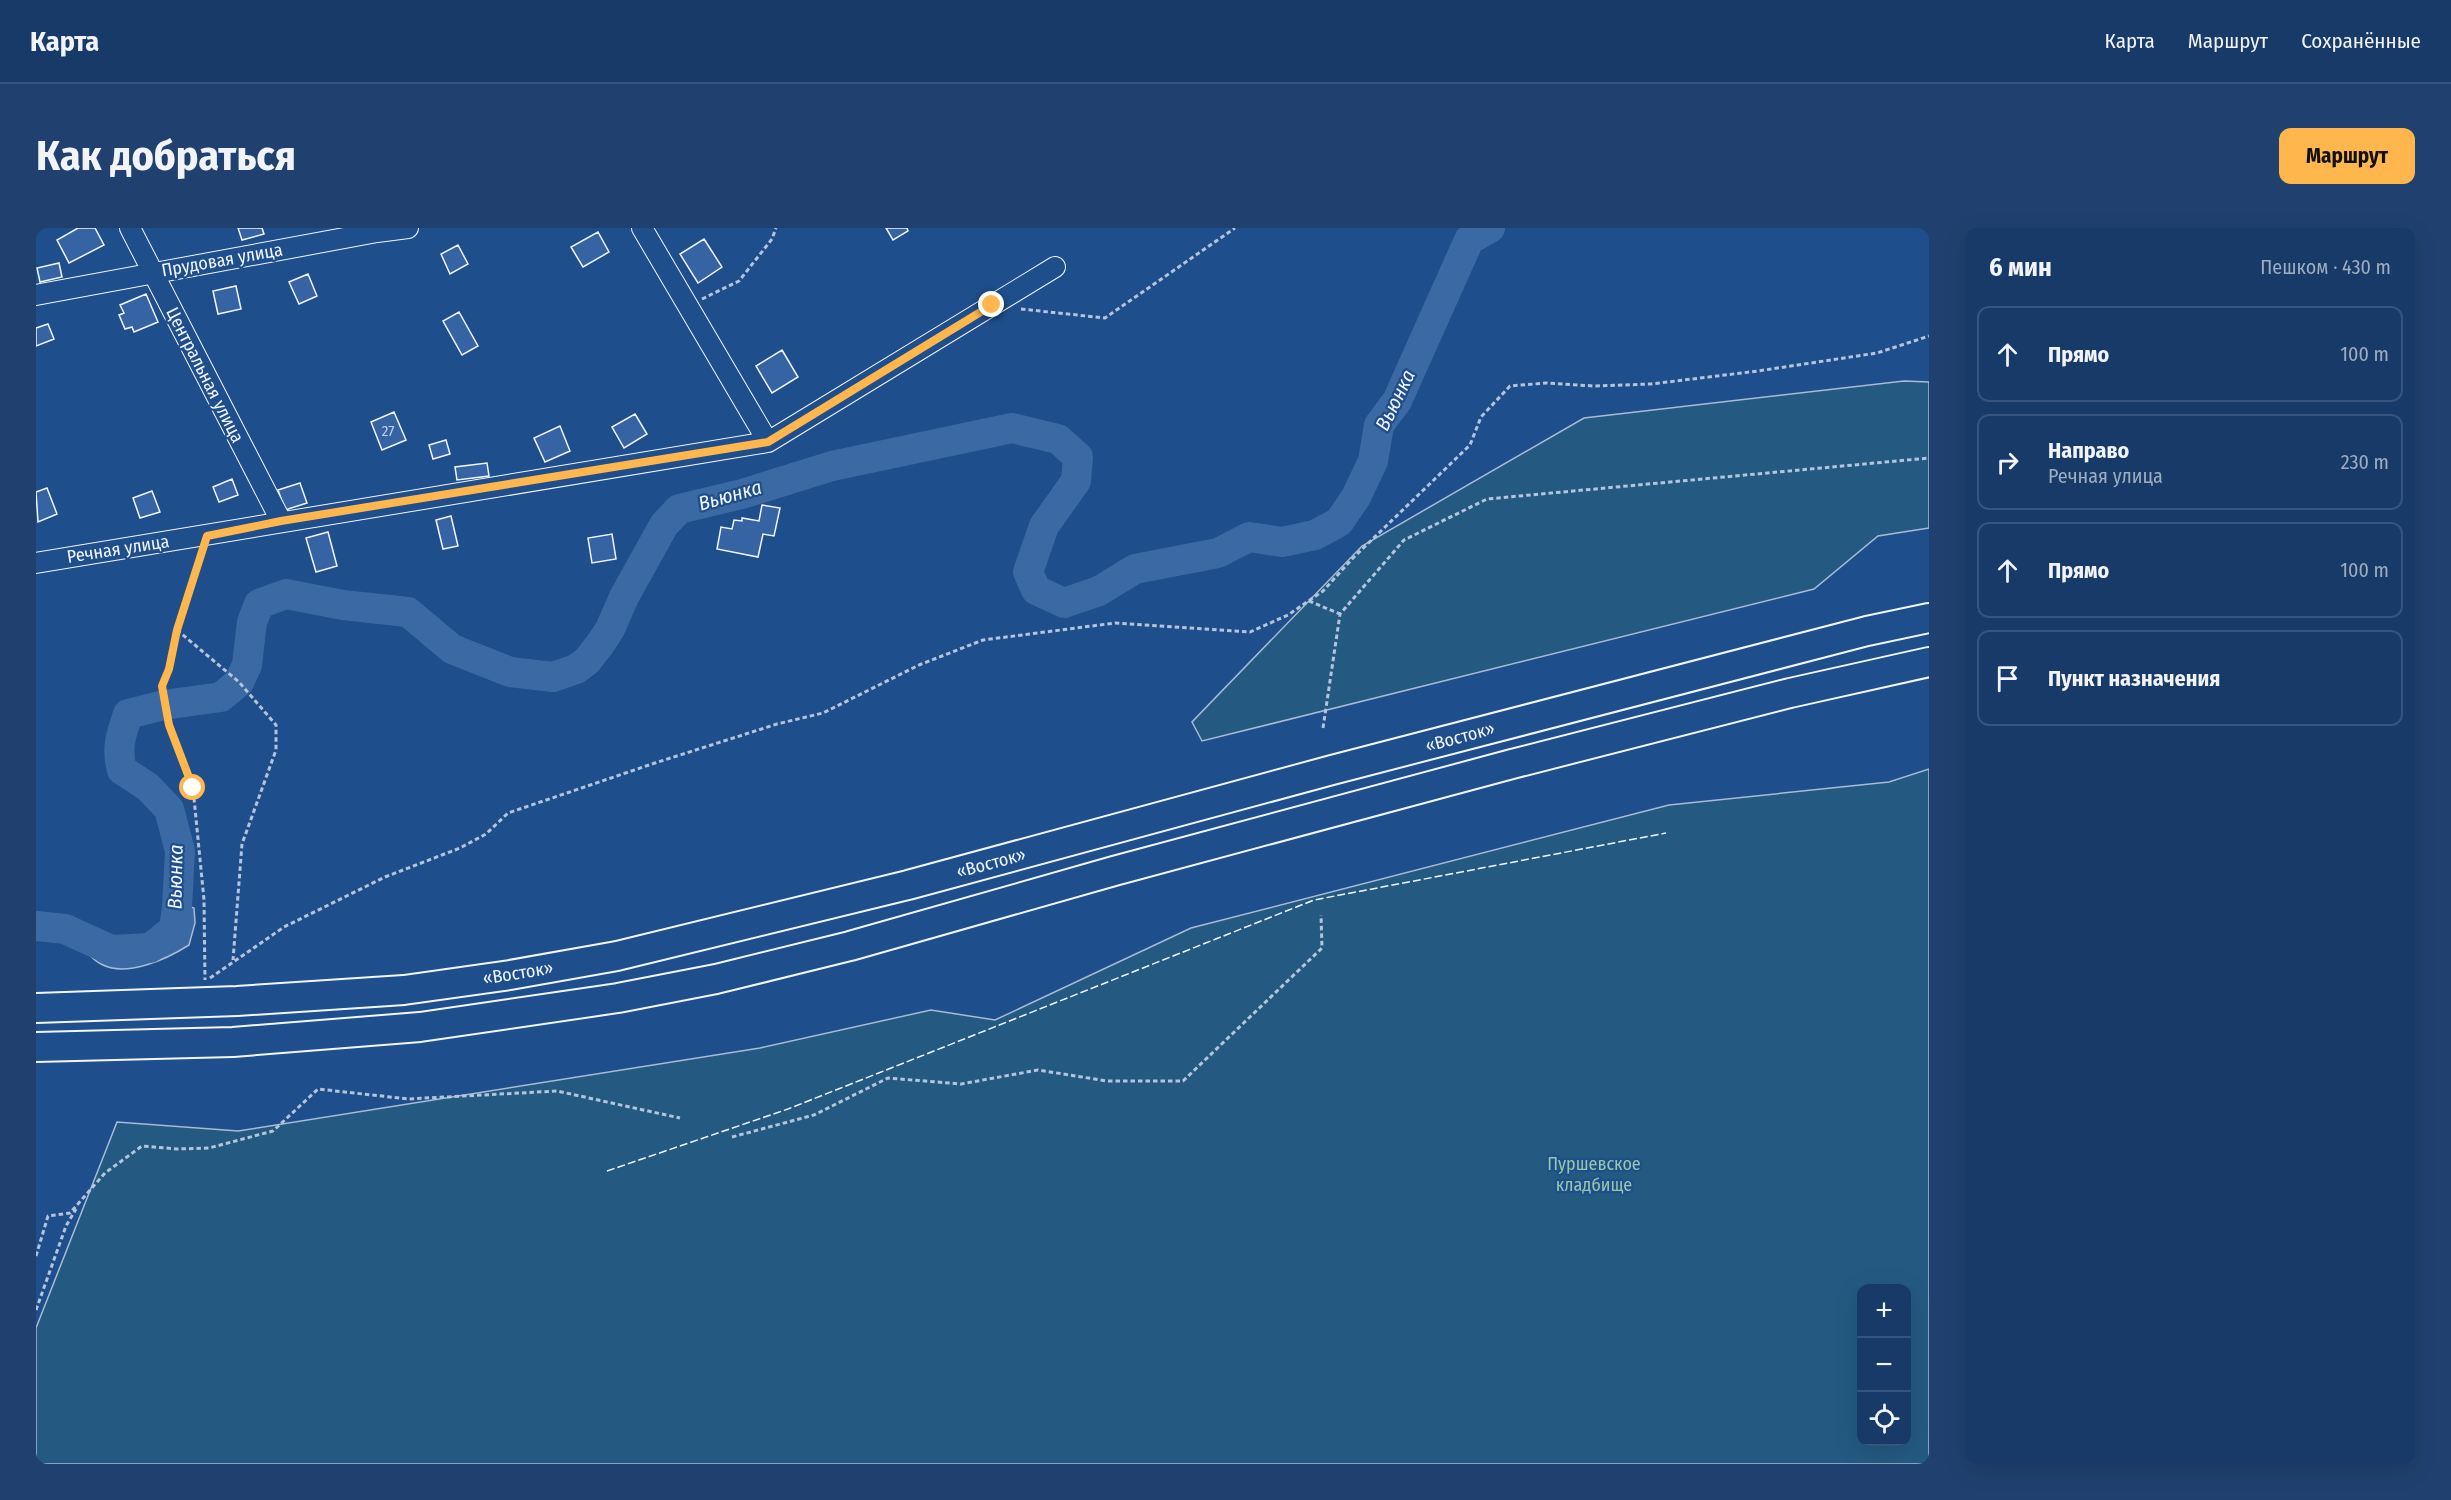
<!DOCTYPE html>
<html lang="ru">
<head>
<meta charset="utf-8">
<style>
  :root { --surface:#173a69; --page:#20416f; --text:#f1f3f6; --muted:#9eadc0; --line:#36547d; --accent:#ffb74d }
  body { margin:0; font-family:"Fira Sans Condensed",sans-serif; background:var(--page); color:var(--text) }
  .controls { position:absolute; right:18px; bottom:18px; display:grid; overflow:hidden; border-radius:12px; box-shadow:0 6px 24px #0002 }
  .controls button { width:54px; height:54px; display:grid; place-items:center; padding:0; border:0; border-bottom:2px solid var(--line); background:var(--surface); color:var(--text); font:30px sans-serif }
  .stop { position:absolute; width:18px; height:18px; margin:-14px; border:4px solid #ffb74d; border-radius:50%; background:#fff }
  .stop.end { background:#ffb74d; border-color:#fff; box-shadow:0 2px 6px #0008 }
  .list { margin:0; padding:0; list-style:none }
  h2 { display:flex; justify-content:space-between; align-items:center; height:78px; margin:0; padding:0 24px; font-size:26px }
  h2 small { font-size:20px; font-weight:400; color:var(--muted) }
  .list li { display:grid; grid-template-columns:39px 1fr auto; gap:18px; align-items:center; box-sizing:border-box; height:96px; margin:0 12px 12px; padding:0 12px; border:2px solid var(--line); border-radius:12px }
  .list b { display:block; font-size:22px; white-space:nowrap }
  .list p { margin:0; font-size:20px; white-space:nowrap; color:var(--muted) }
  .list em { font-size:20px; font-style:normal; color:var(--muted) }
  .icon { flex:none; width:33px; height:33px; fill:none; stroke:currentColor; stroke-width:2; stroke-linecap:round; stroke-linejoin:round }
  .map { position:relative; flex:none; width:1893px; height:1236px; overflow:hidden; border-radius:12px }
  header { display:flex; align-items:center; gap:36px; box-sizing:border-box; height:84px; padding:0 30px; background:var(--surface); border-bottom:2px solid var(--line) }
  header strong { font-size:28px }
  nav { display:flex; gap:33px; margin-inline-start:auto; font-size:21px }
  .intro { display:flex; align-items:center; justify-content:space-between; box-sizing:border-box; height:144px; padding:0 36px }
  h1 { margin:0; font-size:42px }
  .button { padding:15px 27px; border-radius:12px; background:var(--accent); color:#111; font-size:21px; font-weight:700 }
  main { display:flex; gap:36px; padding:0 36px }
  aside { flex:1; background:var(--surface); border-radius:12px; box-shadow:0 6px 24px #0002 }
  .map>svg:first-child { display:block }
  .green { fill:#245a82; stroke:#a8bbd7; stroke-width:1.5; fill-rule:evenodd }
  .water { fill:#3b69a3; stroke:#a8bbd7; stroke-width:1.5 }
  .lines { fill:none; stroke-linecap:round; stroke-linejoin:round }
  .river { stroke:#3b69a3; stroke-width:30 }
  .building { fill:#3563a3; stroke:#f2f6ff; stroke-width:1.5 }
  .minor-casing { stroke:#f2f6ff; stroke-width:22 }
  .highway-casing { stroke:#f2f6ff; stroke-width:32 }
  .path { stroke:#b3c4dc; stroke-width:3; stroke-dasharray:4.5 3; stroke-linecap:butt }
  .minor { stroke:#1f4e8c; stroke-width:20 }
  .highway { stroke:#1f4e8c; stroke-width:28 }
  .fence { stroke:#f2f6ff; stroke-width:1.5; stroke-dasharray:8 3; stroke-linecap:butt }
  .route { stroke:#ffb74d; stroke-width:8 }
  .labels { text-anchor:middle; stroke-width:4.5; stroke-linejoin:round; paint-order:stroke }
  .number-label { font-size:15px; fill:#c3d1e8 }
  .street-label { font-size:18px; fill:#f2f6ff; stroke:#1f4e8c }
  .park-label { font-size:18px; fill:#97c8a6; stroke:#1f4e8c }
  .water-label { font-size:20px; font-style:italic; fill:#f2f6ff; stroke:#1f4e8c }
</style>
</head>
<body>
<header>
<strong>Карта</strong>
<nav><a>Карта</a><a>Маршрут</a><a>Сохранённые</a></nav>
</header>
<div class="intro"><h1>Как добраться</h1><a class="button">Маршрут</a></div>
<main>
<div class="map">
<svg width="1893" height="1236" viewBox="0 0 1893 1236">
  <rect width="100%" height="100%" fill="#1f4e8c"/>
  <path class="green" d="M1868,153L1893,154V300L1842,308L1778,361L1166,513L1156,494L1326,318L1548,190Z
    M1893,541V1236H0V1100L81,894L202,903L724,820L895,782L959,792L1155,700L1633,577L1853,554ZM1826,1060H1870V1214H1826Z"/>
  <path class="water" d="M149,677L158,680L159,695L153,717C131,731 90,750 65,736C58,733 52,725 47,721L56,707C86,715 104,721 128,696C135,688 138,681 149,677Z"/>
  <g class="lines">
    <path class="river" d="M0,698L29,701L75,722L114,720L138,701L141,679L144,623L133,581L112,559L86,542C80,520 85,507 92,486L128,477L185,469L203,454L211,437L216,394L223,376L250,366L307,377L372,384L416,421L474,444L517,449L540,441L551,433L565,415L574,401L588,369L628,297L643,281L706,266L796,238L976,200L1022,211L1042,229L1040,253L1008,298L992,344L1000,362L1028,375L1063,363L1099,341L1182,325L1213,309L1246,314L1279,307L1303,294L1320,269L1337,233L1343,197L1361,173L1433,12L1454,0"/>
  </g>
  <path class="building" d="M42,0H59L68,17L33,35L21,12Z
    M202,0H226L228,6L206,12Z
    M850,0H871L872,3L857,12Z
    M562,4L573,24L547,39L535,19Z
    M668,11L686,39L662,55L644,26Z
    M422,17L432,36L414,46L405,26Z
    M23,35L26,49L4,54L1,40Z
    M272,46L281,68L263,76L253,54Z
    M200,58L205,81L182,86L177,63Z
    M110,66L122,94L98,104L96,99L89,101L83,87L88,85L84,77Z
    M423,84L442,118L426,127L407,93Z
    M12,96L18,111L0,118V100Z
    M746,122L762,149L736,165L720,138Z
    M358,184L370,212L346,222L335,194Z
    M599,186L611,206L588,220L576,199Z
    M524,198L534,223L509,234L498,210Z
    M410,212L414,226L397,231L393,217Z
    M451,235L453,248L421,252L419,239Z
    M196,251L202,267L183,274L177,259Z
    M264,255L271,275L249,282L242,262Z
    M11,260L21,286L2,294L0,264Z
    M116,263L124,284L104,290L97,270Z
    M726,277L744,280L738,308L727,306L722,329L681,321L685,299L696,301L698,292L706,293V290L723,293Z
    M415,288L422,318L407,321L400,292Z
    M292,304L301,338L280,344L270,310Z
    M576,306L580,331L556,335L552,310Z"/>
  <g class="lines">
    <g class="minor-casing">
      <path id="minor" d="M94,0L245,293
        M606,0L732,214L1019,39
        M0,67L341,4L372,0
        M0,335L732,214"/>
    </g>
    <g class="highway-casing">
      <path id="highway" d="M0,780L201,773L368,762L474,747L581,728L872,657L1296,542L1831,403L1893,390
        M0,819L197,814L384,799L582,770L680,751L814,718L1078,643L1476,536L1754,465L1893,434"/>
    </g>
    <path class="path" d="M666,71L703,53L736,11L740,0
      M985,81L1069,90L1199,0
      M165,326L141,402L133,441L126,458L133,497L157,560L168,672L169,752
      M1273,373L1304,386
      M141,402L203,454L240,497V522L206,616L197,732
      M1287,500L1304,386L1368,312L1451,271L1893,230
      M174,750L248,699L349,649L424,620L450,606L472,585L619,535L741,496L787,485L883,437L947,412L1079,395L1214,404L1252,387L1287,363L1317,330L1434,217L1445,189L1474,158L1510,155L1558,158L1615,156L1722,143L1841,125L1893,108
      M696,909L778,887L852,850L925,856L1002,842L1071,853H1147L1286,720L1285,687
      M0,1028L12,988L34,985L69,945L106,918L141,921L173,920L237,903L282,861L372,871L521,863L644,890
      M0,1082L30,998L40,981"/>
    <use href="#minor" class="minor"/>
    <use href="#highway" class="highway"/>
    <path class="fence" d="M571,943L752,881L1278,672L1630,605"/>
  </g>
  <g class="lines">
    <path class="route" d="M157,560L133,497L126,458L133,441L141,402L171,308L245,293L732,214L956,77"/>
  </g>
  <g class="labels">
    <g class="number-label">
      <text x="352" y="208">27</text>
    </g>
    <g class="street-label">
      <text transform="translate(186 32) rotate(-10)" y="6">Прудовая улица</text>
      <text transform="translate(169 147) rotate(63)" y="6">Центральная улица</text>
      <text transform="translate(82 321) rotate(-9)" y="6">Речная улица</text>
      <text transform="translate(1424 509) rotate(-15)" y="6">«Восток»</text>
      <text transform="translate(955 635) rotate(-15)" y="6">«Восток»</text>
      <text transform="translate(482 745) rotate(-9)" y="6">«Восток»</text>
    </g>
    <g class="park-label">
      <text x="1558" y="942">Пуршевское<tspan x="1558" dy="21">кладбище</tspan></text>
    </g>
    <g class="water-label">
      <text transform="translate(1359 172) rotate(-64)" y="7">Вьюнка</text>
      <text transform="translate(694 267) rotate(-16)" y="7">Вьюнка</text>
      <text transform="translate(139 649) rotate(-89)" y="7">Вьюнка</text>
    </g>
  </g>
</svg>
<div class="controls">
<button>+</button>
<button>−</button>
<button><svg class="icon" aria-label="locate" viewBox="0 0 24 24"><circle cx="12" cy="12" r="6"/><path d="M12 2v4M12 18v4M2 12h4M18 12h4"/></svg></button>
</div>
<div class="stop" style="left:157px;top:560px"></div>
<div class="stop end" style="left:956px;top:77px"></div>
</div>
<aside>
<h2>6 мин<small>Пешком · 430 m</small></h2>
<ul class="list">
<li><svg class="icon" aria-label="ahead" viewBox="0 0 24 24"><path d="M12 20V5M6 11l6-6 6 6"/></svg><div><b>Прямо</b></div><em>100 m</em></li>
<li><svg class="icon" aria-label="right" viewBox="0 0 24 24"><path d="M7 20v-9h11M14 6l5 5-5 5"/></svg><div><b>Направо</b><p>Речная улица</p></div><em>230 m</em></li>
<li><svg class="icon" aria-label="ahead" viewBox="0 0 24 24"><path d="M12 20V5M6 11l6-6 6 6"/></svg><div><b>Прямо</b></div><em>100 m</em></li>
<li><svg class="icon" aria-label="arrive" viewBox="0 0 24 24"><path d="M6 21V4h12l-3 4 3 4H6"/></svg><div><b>Пункт назначения</b></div></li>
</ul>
</aside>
</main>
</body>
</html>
